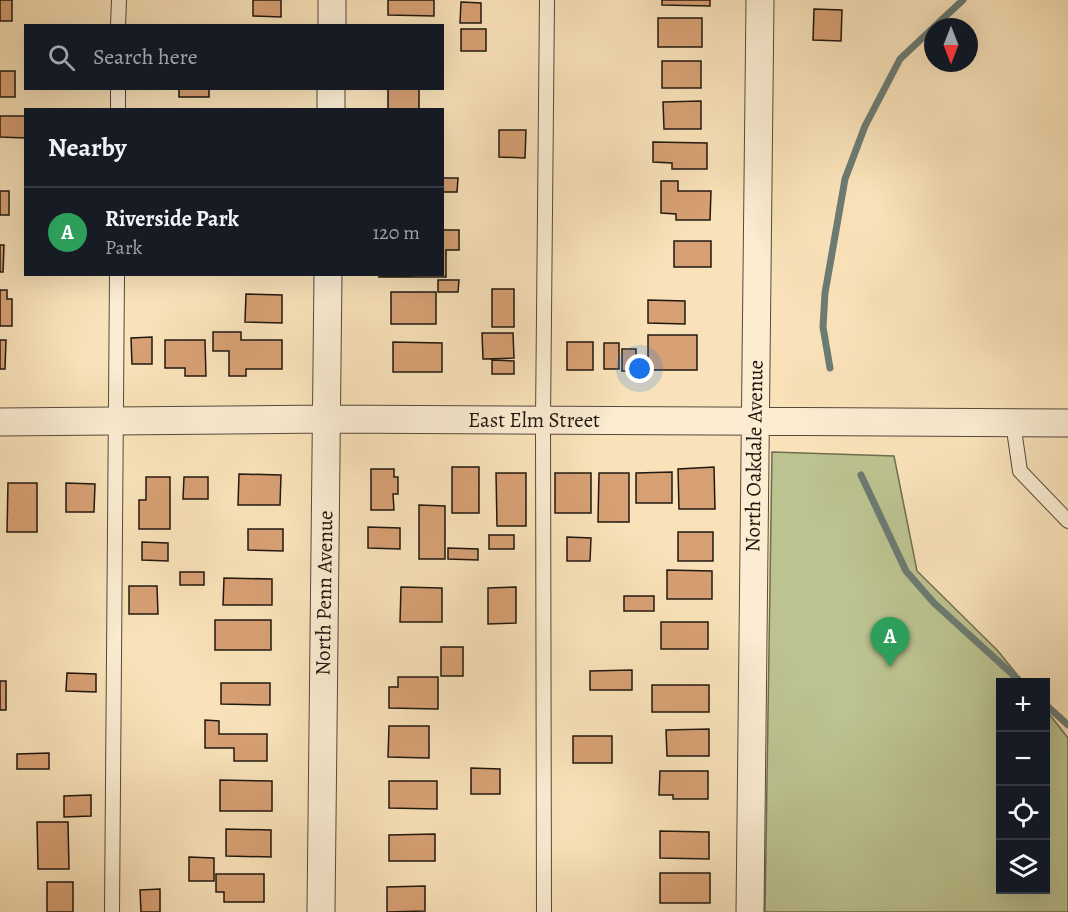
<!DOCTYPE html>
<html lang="en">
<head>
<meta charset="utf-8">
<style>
  :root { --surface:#171b24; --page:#242831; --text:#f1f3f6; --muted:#9ea1a6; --line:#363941; --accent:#c59692 }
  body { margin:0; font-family:Alegreya,serif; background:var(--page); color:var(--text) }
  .controls { position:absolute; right:18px; bottom:18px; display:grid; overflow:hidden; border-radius:0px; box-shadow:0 6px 24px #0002 }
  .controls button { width:54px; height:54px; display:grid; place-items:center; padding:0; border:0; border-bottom:2px solid var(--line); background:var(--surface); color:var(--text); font:30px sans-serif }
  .compass { position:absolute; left:924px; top:18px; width:54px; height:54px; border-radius:50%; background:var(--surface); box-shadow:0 6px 24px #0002; rotate:180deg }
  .you { position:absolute; left:640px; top:369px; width:21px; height:21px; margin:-15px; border:4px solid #fff; border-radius:50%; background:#1a73e8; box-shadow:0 0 0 9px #1a73e833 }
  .badge { display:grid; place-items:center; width:39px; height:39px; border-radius:50%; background:var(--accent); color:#fff; font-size:20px; font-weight:700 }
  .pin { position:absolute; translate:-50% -50px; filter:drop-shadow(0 2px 3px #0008) }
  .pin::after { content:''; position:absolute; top:32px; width:21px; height:18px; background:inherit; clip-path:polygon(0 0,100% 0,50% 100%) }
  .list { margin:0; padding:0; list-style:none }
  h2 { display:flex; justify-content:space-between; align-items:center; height:78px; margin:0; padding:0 24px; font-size:26px }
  h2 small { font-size:20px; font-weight:400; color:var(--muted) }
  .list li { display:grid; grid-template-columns:39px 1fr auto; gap:18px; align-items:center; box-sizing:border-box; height:90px; padding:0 24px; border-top:2px solid var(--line) }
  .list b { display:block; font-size:22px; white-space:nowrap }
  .list p { margin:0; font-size:20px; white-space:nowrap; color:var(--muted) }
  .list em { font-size:20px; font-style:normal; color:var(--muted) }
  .icon { flex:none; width:33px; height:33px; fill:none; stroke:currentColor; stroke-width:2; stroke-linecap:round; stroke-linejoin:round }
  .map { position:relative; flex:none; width:1068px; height:912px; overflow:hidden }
  .search { position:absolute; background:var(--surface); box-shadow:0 6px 24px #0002; left:24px; top:24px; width:420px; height:66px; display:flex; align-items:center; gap:15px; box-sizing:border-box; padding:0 21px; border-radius:0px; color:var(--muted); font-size:22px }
  .panel { position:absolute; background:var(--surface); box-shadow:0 6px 24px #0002; left:24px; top:108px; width:420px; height:168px; border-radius:0px }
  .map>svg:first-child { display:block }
  .green { fill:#bcc390; stroke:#6e6e50; stroke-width:1.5 }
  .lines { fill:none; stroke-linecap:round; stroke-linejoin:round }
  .stream { stroke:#6c7b73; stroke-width:7 }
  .building { fill:#d7a074; stroke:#20180f; stroke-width:1.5 }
  .lane-casing { stroke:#564a3a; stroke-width:16 }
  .street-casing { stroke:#564a3a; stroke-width:29 }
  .lane { stroke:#fbecd2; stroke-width:14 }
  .street { stroke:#fbecd2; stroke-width:27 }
  .labels { text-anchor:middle; stroke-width:5; stroke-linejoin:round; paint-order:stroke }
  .street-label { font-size:21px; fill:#20180f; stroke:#fbecd2 }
</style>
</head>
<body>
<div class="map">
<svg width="1068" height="912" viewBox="0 0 1068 912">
  <rect width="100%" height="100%" fill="#f9e2b9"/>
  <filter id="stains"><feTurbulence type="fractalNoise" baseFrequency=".00333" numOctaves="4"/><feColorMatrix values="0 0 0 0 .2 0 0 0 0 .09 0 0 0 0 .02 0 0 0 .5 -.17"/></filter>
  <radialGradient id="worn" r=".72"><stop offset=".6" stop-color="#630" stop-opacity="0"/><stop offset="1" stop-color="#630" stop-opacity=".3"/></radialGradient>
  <path class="green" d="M772,452L894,456L917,571L998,651L1023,682H1000V890H1046V710L1068,738V912H765Z"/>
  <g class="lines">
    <path class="stream" d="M934,27L963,0
      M830,368L823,327L825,293L845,179L865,126L900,59L933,28
      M861,475L906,571L934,603L1021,682
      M1046,705L1068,725"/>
  </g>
  <path class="building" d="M0,0H12V21H0Z
    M253,0H281V17L253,16Z
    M388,0H434V16L388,15Z
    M662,0H710V6L662,5Z
    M461,2L481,3V23H460Z
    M814,9L842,10L841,41L813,40Z
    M658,18H702V47H658Z
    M461,29H486V51H461Z
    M662,61H701V88H662Z
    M0,71H15V97H0Z
    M179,88H209V97H179Z
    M388,88H419V110H388Z
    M701,101V129H664L663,102Z
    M0,116H26V138L0,137Z
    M499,130H526L525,158L499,157Z
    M653,142L707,143V169H672V163L653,162Z
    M442,178H458L457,192H442Z
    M661,181H678V191H711L710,220H676V214L661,213Z
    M0,191H9V215H0Z
    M442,230H459V250H446V277H378L442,274Z
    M674,241H711V267H674Z
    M0,245H4L3,272H0Z
    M438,280H459L458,292H438Z
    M492,289H514V327H492Z
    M0,290H7V299H12V326H0Z
    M391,292H436V324H391Z
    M246,294L282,295V323L245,322Z
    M648,300L685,301V324L648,323Z
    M213,332H241V340H282V369H246V376H229V351H213Z
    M482,333H513L514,358L483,359Z
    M648,335H697V370H648Z
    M152,337V364H132L131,338Z
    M0,340H6L5,369H0Z
    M165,340H205L206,376H185V368H165Z
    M393,342L442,343V372H393Z
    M567,342H593V370H567Z
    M604,343H619V369H604Z
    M622,349H636V371H622Z
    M492,360L514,361V374H492Z
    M452,467H479V513H452Z
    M714,467L715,509H679L678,469Z
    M371,469H394V477H398V494H393L394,510H371Z
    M672,472V503H636V473Z
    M496,473H526V526H497Z
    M555,473H591V513H555Z
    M599,473H629V522H598Z
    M239,474L281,475L280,505H238Z
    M146,477H170V529H139V500H146Z
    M184,477H208V499H183Z
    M8,483H37V532H7Z
    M66,483L95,484L94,512H66Z
    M419,505L445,506V559H419Z
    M368,527L400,528V549L368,548Z
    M248,529H283V551L248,550Z
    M678,532H713V561H678Z
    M489,535H514V549H489Z
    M567,537L591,538L590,561H567Z
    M142,542L168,543V561L142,560Z
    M448,548L478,549V560L448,559Z
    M667,570L712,571V599H667Z
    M180,572H204V585H180Z
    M224,578L272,579V605H223Z
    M129,586H157L158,614H129Z
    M401,587L442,588V622H400Z
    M516,587V623L488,624V588Z
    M624,596H654V611H624Z
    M215,620H271V650H215Z
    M661,622H708V649H661Z
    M441,647H463V676H441Z
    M632,670V690H590V671Z
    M67,673L96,674V692L66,691Z
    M398,677H438V709L389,708V687H398Z
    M0,681H6V710H0Z
    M221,683H270V705L221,704Z
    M652,685H709V712H652Z
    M205,720L219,721V734H267V761H234V748H205Z
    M389,726H429V758L388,757Z
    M709,729V756H667L666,730Z
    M573,736H612V763H573Z
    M49,753V769H17V754Z
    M471,768L500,769V794H471Z
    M660,771H708V799H673V795H659Z
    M220,780L272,781V811H220Z
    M389,781H437V809L389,808Z
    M91,795V816L64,817V796Z
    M37,822H68L69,869H38Z
    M226,829L271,830V857L226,856Z
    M660,831L709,832V859L660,858Z
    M435,834V861H389V835Z
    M189,857L214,858V881H189Z
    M660,873H710V903H660Z
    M216,874H264V902H224V892H216Z
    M47,882H73V912H47Z
    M425,886V911L387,912V887Z
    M160,889V912H141L140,890Z"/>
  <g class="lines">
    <g class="lane-casing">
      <path id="lane" d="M118,26L119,0
        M118,110V88
        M1013,423L1020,471L1068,521
        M112,912L117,274
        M544,912L543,420L547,0"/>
    </g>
    <g class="street-casing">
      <path id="street" d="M332,26V0
        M331,110V88
        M0,422L326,419L1068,423
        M321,912L328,274
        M750,912L760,0"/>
    </g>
    <use href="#lane" class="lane"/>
    <use href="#street" class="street"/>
  </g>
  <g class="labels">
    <g class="street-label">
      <text x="534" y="427">East Elm Street</text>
      <text transform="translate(754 456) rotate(-89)" y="7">North Oakdale Avenue</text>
      <text transform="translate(324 593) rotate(-89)" y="7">North Penn Avenue</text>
    </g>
  </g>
  <rect width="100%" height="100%" filter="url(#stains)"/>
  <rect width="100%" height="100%" fill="url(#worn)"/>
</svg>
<div class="controls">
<button>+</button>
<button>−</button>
<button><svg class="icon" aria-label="locate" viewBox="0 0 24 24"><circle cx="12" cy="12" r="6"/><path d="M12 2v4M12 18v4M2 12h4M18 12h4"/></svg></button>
<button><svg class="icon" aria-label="layers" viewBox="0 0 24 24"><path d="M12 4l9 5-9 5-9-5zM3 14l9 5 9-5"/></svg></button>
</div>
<svg class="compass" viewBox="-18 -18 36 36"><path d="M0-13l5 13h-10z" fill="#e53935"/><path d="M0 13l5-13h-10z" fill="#9ea1a6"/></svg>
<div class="you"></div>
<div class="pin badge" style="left:890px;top:667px;background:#2e9e5b">A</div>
<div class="search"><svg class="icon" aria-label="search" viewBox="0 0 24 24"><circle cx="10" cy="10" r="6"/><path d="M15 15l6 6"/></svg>Search here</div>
<section class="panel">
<h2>Nearby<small></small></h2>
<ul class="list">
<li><span class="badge" style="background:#2e9e5b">A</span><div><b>Riverside Park</b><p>Park</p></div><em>120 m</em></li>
</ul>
</section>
</div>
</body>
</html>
